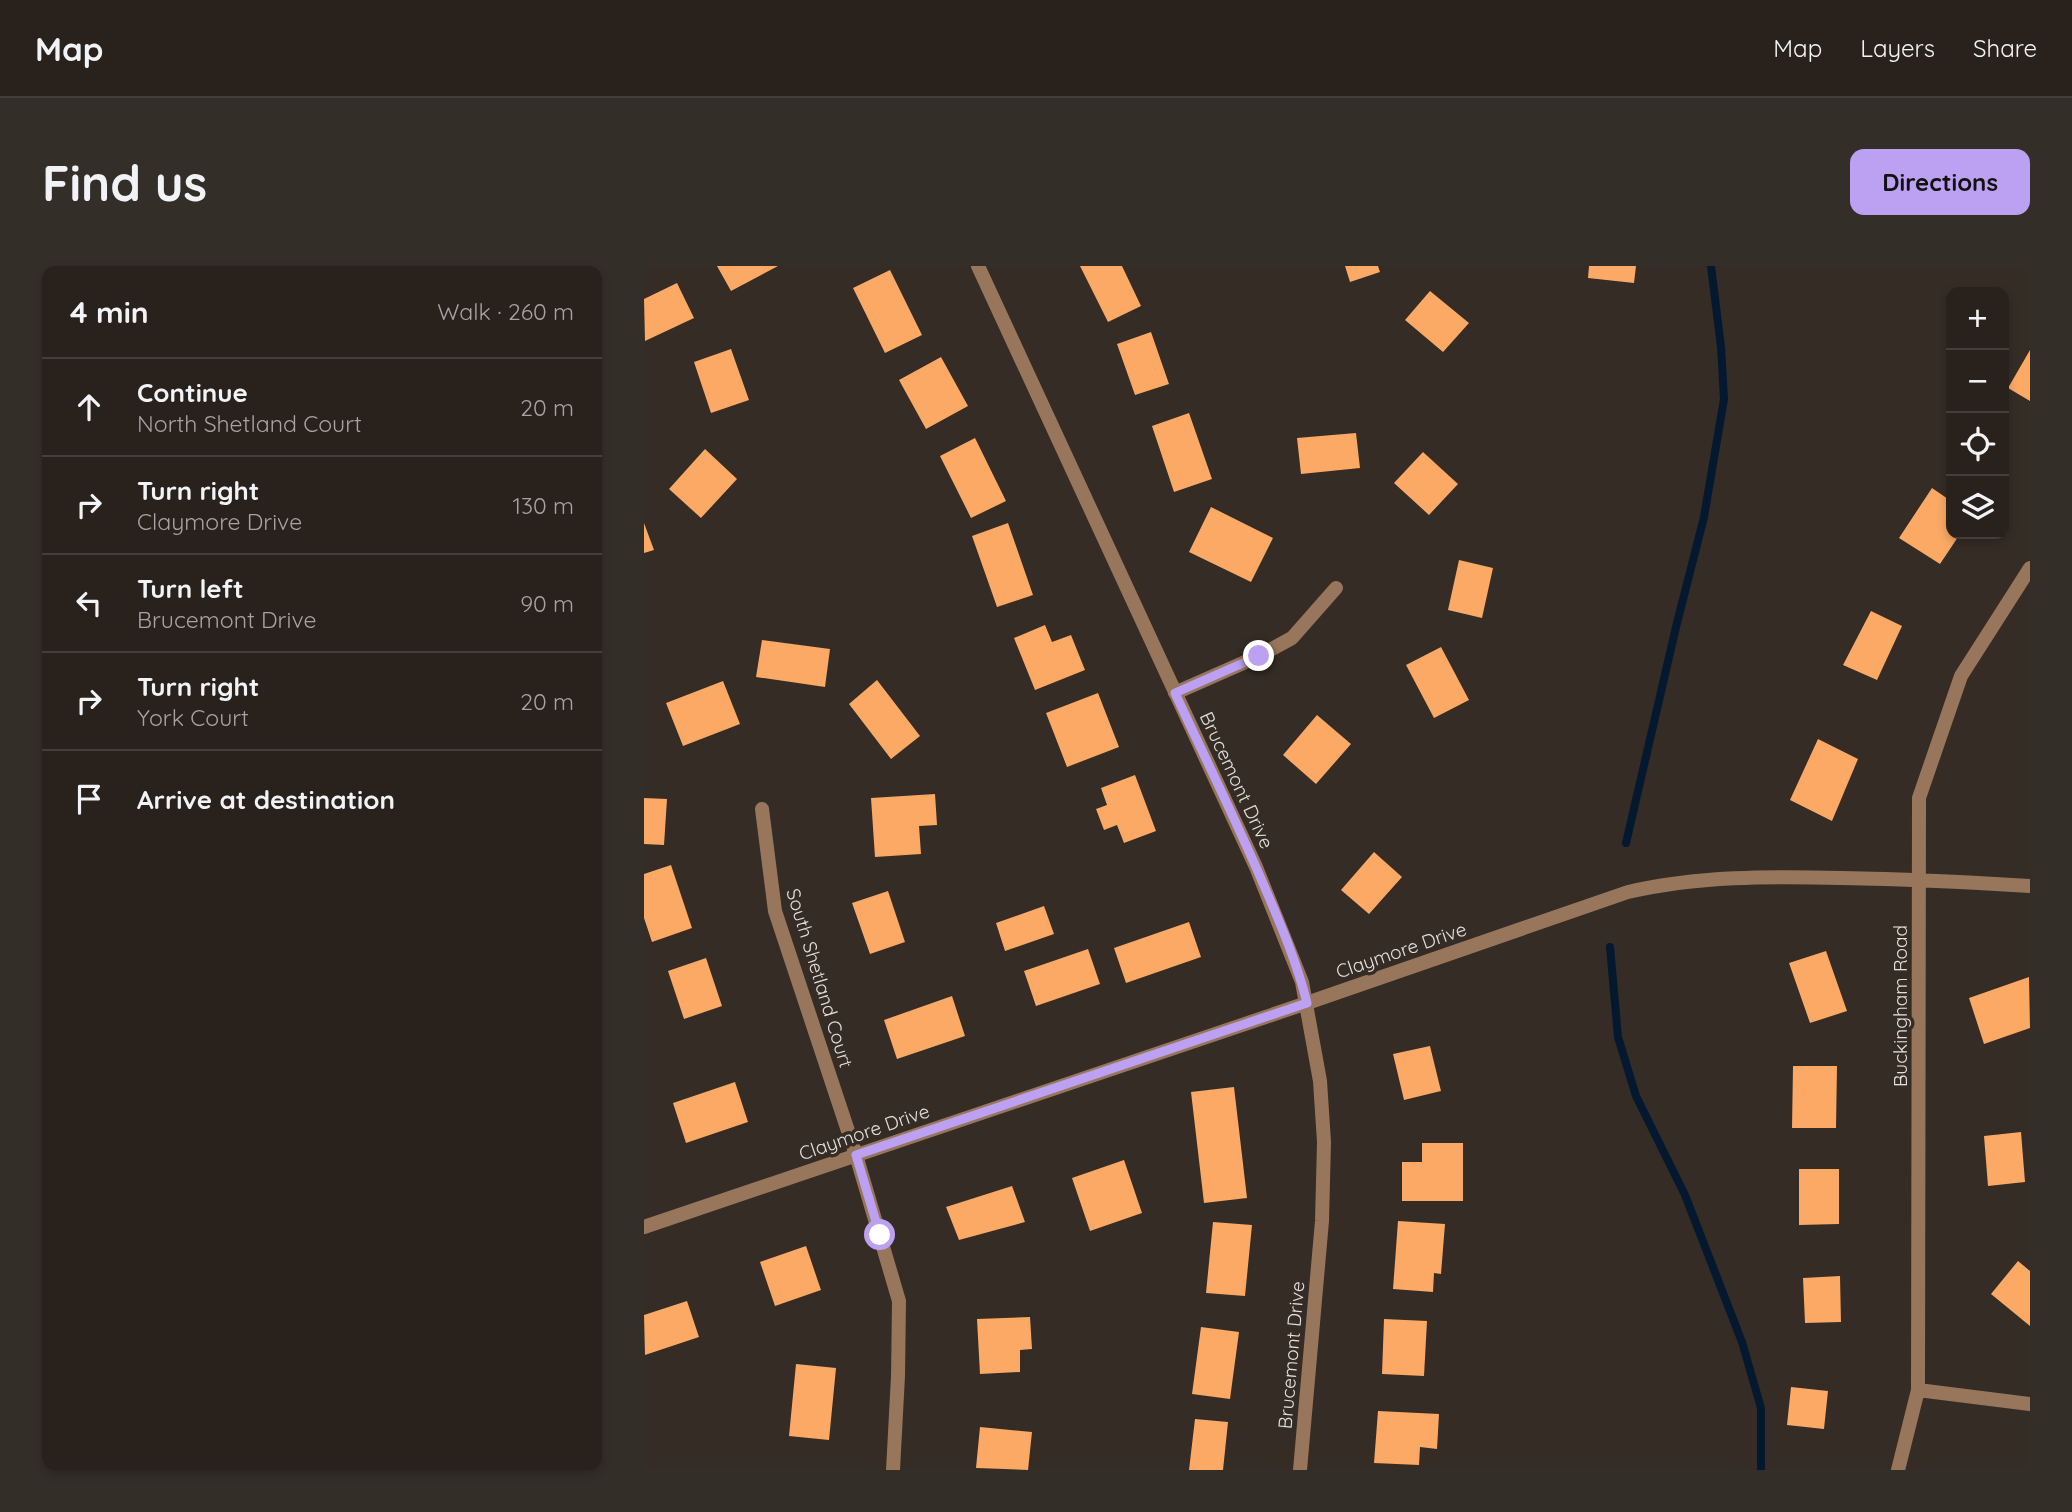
<!DOCTYPE html>
<html lang="en">
<head>
<meta charset="utf-8">
<style>
  :root { --surface:#28211c; --page:#342e29; --text:#f1f3f6; --muted:#a5a3a3; --line:#443e3b; --accent:#bca0f2 }
  body { margin:0; font-family:Quicksand,sans-serif; background:var(--page); color:var(--text) }
  .controls { position:absolute; right:21px; top:21px; display:grid; overflow:hidden; border-radius:14px; box-shadow:0 4px 10px #0003 }
  .controls button { width:63px; height:63px; display:grid; place-items:center; padding:0; border:0; border-bottom:2px solid var(--line); background:var(--surface); color:var(--text); font:35px sans-serif }
  .stop { position:absolute; width:21px; height:21px; margin:-16px; border:5px solid #bca0f2; border-radius:50%; background:#fff }
  .stop.end { background:#bca0f2; border-color:#fff; box-shadow:0 2px 7px #0008 }
  .list { margin:0; padding:0; list-style:none }
  h2 { display:flex; justify-content:space-between; align-items:center; height:91px; margin:0; padding:0 28px; font-size:30px }
  h2 small { font-size:23px; font-weight:400; color:var(--muted) }
  .list li { display:grid; grid-template-columns:46px 1fr auto; gap:21px; align-items:center; box-sizing:border-box; height:98px; padding:0 28px; border-top:2px solid var(--line) }
  .list b { display:block; font-size:26px; white-space:nowrap }
  .list p { margin:0; font-size:23px; white-space:nowrap; color:var(--muted) }
  .list em { font-size:23px; font-style:normal; color:var(--muted) }
  .icon { flex:none; width:38px; height:38px; fill:none; stroke:currentColor; stroke-width:2; stroke-linecap:round; stroke-linejoin:round }
  .map { position:relative; flex:none; width:1386px; height:1204px; overflow:hidden; border-radius:14px }
  header { display:flex; align-items:center; gap:42px; box-sizing:border-box; height:98px; padding:0 35px; background:var(--surface); border-bottom:2px solid var(--line) }
  header strong { font-size:33px }
  nav { display:flex; gap:38px; margin-inline-start:auto; font-size:24px }
  .intro { display:flex; align-items:center; justify-content:space-between; box-sizing:border-box; height:168px; padding:0 42px }
  h1 { margin:0; font-size:49px }
  .button { padding:18px 32px; border-radius:14px; background:var(--accent); color:#111; font-size:24px; font-weight:700 }
  main { display:flex; gap:42px; padding:0 42px }
  aside { flex:1; background:var(--surface); border-radius:14px; box-shadow:0 4px 10px #0003 }
  .map>svg:first-child { display:block }
  .lines { fill:none; stroke-linecap:round; stroke-linejoin:round }
  .stream { stroke:#04192f; stroke-width:8 }
  .building { fill:#fca965 }
  .street { stroke:#98765b; stroke-width:14 }
  .route { stroke:#bca0f2; stroke-width:9 }
  .labels { text-anchor:middle; stroke-width:7; stroke-linejoin:round; paint-order:stroke }
  .street-label { font-size:19px; fill:#e4dfda; stroke:#352c25 }
</style>
</head>
<body>
<header>
<strong>Map</strong>
<nav><a>Map</a><a>Layers</a><a>Share</a></nav>
</header>
<div class="intro"><h1>Find us</h1><a class="button">Directions</a></div>
<main>
<aside>
<h2>4 min<small>Walk · 260 m</small></h2>
<ul class="list">
<li><svg class="icon" aria-label="ahead" viewBox="0 0 24 24"><path d="M12 20V5M6 11l6-6 6 6"/></svg><div><b>Continue</b><p>North Shetland Court</p></div><em>20 m</em></li>
<li><svg class="icon" aria-label="right" viewBox="0 0 24 24"><path d="M7 20v-9h11M14 6l5 5-5 5"/></svg><div><b>Turn right</b><p>Claymore Drive</p></div><em>130 m</em></li>
<li><svg class="icon" aria-label="left" viewBox="0 0 24 24"><path d="M17 20v-9H6M10 6l-5 5 5 5"/></svg><div><b>Turn left</b><p>Brucemont Drive</p></div><em>90 m</em></li>
<li><svg class="icon" aria-label="right" viewBox="0 0 24 24"><path d="M7 20v-9h11M14 6l5 5-5 5"/></svg><div><b>Turn right</b><p>York Court</p></div><em>20 m</em></li>
<li><svg class="icon" aria-label="arrive" viewBox="0 0 24 24"><path d="M6 21V4h12l-3 4 3 4H6"/></svg><div><b>Arrive at destination</b></div></li>
</ul>
</aside>
<div class="map">
<svg width="1386" height="1204" viewBox="0 0 1386 1204">
  <rect width="100%" height="100%" fill="#352c25"/>
  <g class="lines">
    <path class="stream" d="M982,577L1032,361L1060,251L1080,133L1077,81L1067,0
      M966,681L974,771L992,830L1041,929L1098,1076L1117,1142V1204"/>
  </g>
  <path class="building" d="M73,0H134L87,25Z
    M436,0H478L497,40L464,56Z
    M701,0H734L736,6L706,16Z
    M945,0H992L990,17L944,12Z
    M246,4L278,69L241,87L209,22Z
    M33,17L50,52L1,75L0,33Z
    M786,25L825,57L799,86L761,54Z
    M507,66L525,118L491,129L473,78Z
    M87,83L105,134L67,147L50,96Z
    M1386,84V135L1364,122Z
    M297,91L324,140L282,163L255,114Z
    M545,147L568,213L530,226L508,160Z
    M712,167L716,202L657,208L653,172Z
    M331,172L362,235L327,252L296,190Z
    M61,183L93,213L57,252L25,223Z
    M779,186L814,218L785,249L750,217Z
    M1288,222L1307,235L1302,245L1307,248V268H1316L1296,298L1255,272Z
    M567,241L629,272L607,316L545,286Z
    M0,257L10,284L0,287Z
    M364,257L389,329L353,341L328,270Z
    M815,294L849,302L838,352L804,344Z
    M1227,345L1258,360L1233,414L1199,399Z
    M401,359L408,376L427,369L441,404L391,424L370,372Z
    M118,374L186,383L181,421L112,411Z
    M797,381L825,434L790,452L762,399Z
    M233,414L276,470L247,493L205,438Z
    M79,415L96,458L39,480L22,437Z
    M454,427L475,481L423,501L402,447Z
    M673,449L707,478L672,518L639,489Z
    M1174,473L1214,493L1188,555L1146,534Z
    M491,509L512,565L480,577L473,559L460,564L452,543L463,539L457,522Z
    M291,528L293,559L275,560L277,588L231,591L227,532Z
    M0,532L23,533L20,579L0,578Z
    M730,586L758,611L725,648L697,624Z
    M27,599L48,662L8,676L0,652V608Z
    M244,625L261,676L226,688L208,637Z
    M400,640L410,668L361,685L352,657Z
    M545,656L557,691L482,717L470,682Z
    M444,683L456,718L392,740L380,705Z
    M1182,685L1203,745L1166,757L1145,697Z
    M62,692L78,740L40,753L24,705Z
    M1385,711L1386,762L1340,778L1325,732Z
    M308,730L321,770L253,793L240,754Z
    M786,780L797,825L760,834L749,788Z
    M1149,800H1193L1192,862H1148Z
    M91,816L104,856L42,877L29,837Z
    M590,821L603,932L560,937L547,826Z
    M1377,866L1381,916L1344,920L1340,870Z
    M778,877H819V935H758V896H778Z
    M480,894L498,947L446,965L428,912Z
    M1155,903H1195V958L1155,959Z
    M368,920L381,956L315,974L302,941Z
    M754,955L801,958L797,1008L790,1007L789,1026L749,1023Z
    M569,956L608,959L601,1030L562,1027Z
    M162,980L177,1024L131,1040L116,996Z
    M1374,995L1386,1005V1060L1347,1028Z
    M1196,1010L1197,1056L1161,1057L1159,1012Z
    M43,1035L55,1071L1,1089L0,1049Z
    M386,1051L388,1083L376,1084V1106L336,1108L333,1053Z
    M740,1053L783,1055L780,1110L738,1108Z
    M557,1061L595,1066L586,1133L548,1128Z
    M152,1098L192,1102L185,1174L145,1170Z
    M1147,1121L1184,1125L1180,1163L1143,1159Z
    M734,1145L795,1148L793,1183L776,1181L775,1199L730,1197Z
    M551,1153L584,1156L579,1204H545Z
    M336,1161L388,1166L384,1204L332,1202Z"/>
  <g class="lines">
    <path class="street" d="M334,0L612,601L658,716L676,815L680,876L678,955L656,1204
      M531,427L615,390L648,372L692,322
      M118,543L131,645L212,889L255,1035L254,1110L249,1204
      M0,961L663,737L984,626C1053,610 1126,610 1198,612C1261,613 1323,616 1386,620
      M1274,1124L1386,1138
      M1254,1204L1274,1124L1275,532L1317,410L1386,302"/>
  </g>
  <g class="lines">
    <path class="route" d="M236,969L212,889L663,737C653,697 637,659 621,622C593,556 561,492 531,427L615,390"/>
  </g>
  <g class="labels">
    <g class="street-label">
      <text transform="translate(593 514) rotate(65)" y="7">Brucemont Drive</text>
      <text transform="translate(757 684) rotate(-19)" y="7">Claymore Drive</text>
      <text transform="translate(176 712) rotate(73)" y="7">South Shetland Court</text>
      <text transform="translate(1256 740) rotate(-90)" y="7">Buckingham Road</text>
      <text transform="translate(220 866) rotate(-19)" y="7">Claymore Drive</text>
      <text transform="translate(647 1089) rotate(-85)" y="7">Brucemont Drive</text>
    </g>
  </g>
</svg>
<div class="controls">
<button>+</button>
<button>−</button>
<button><svg class="icon" aria-label="locate" viewBox="0 0 24 24"><circle cx="12" cy="12" r="6"/><path d="M12 2v4M12 18v4M2 12h4M18 12h4"/></svg></button>
<button><svg class="icon" aria-label="layers" viewBox="0 0 24 24"><path d="M12 4l9 5-9 5-9-5zM3 14l9 5 9-5"/></svg></button>
</div>
<div class="stop" style="left:236px;top:969px"></div>
<div class="stop end" style="left:615px;top:390px"></div>
</div>
</main>
</body>
</html>
